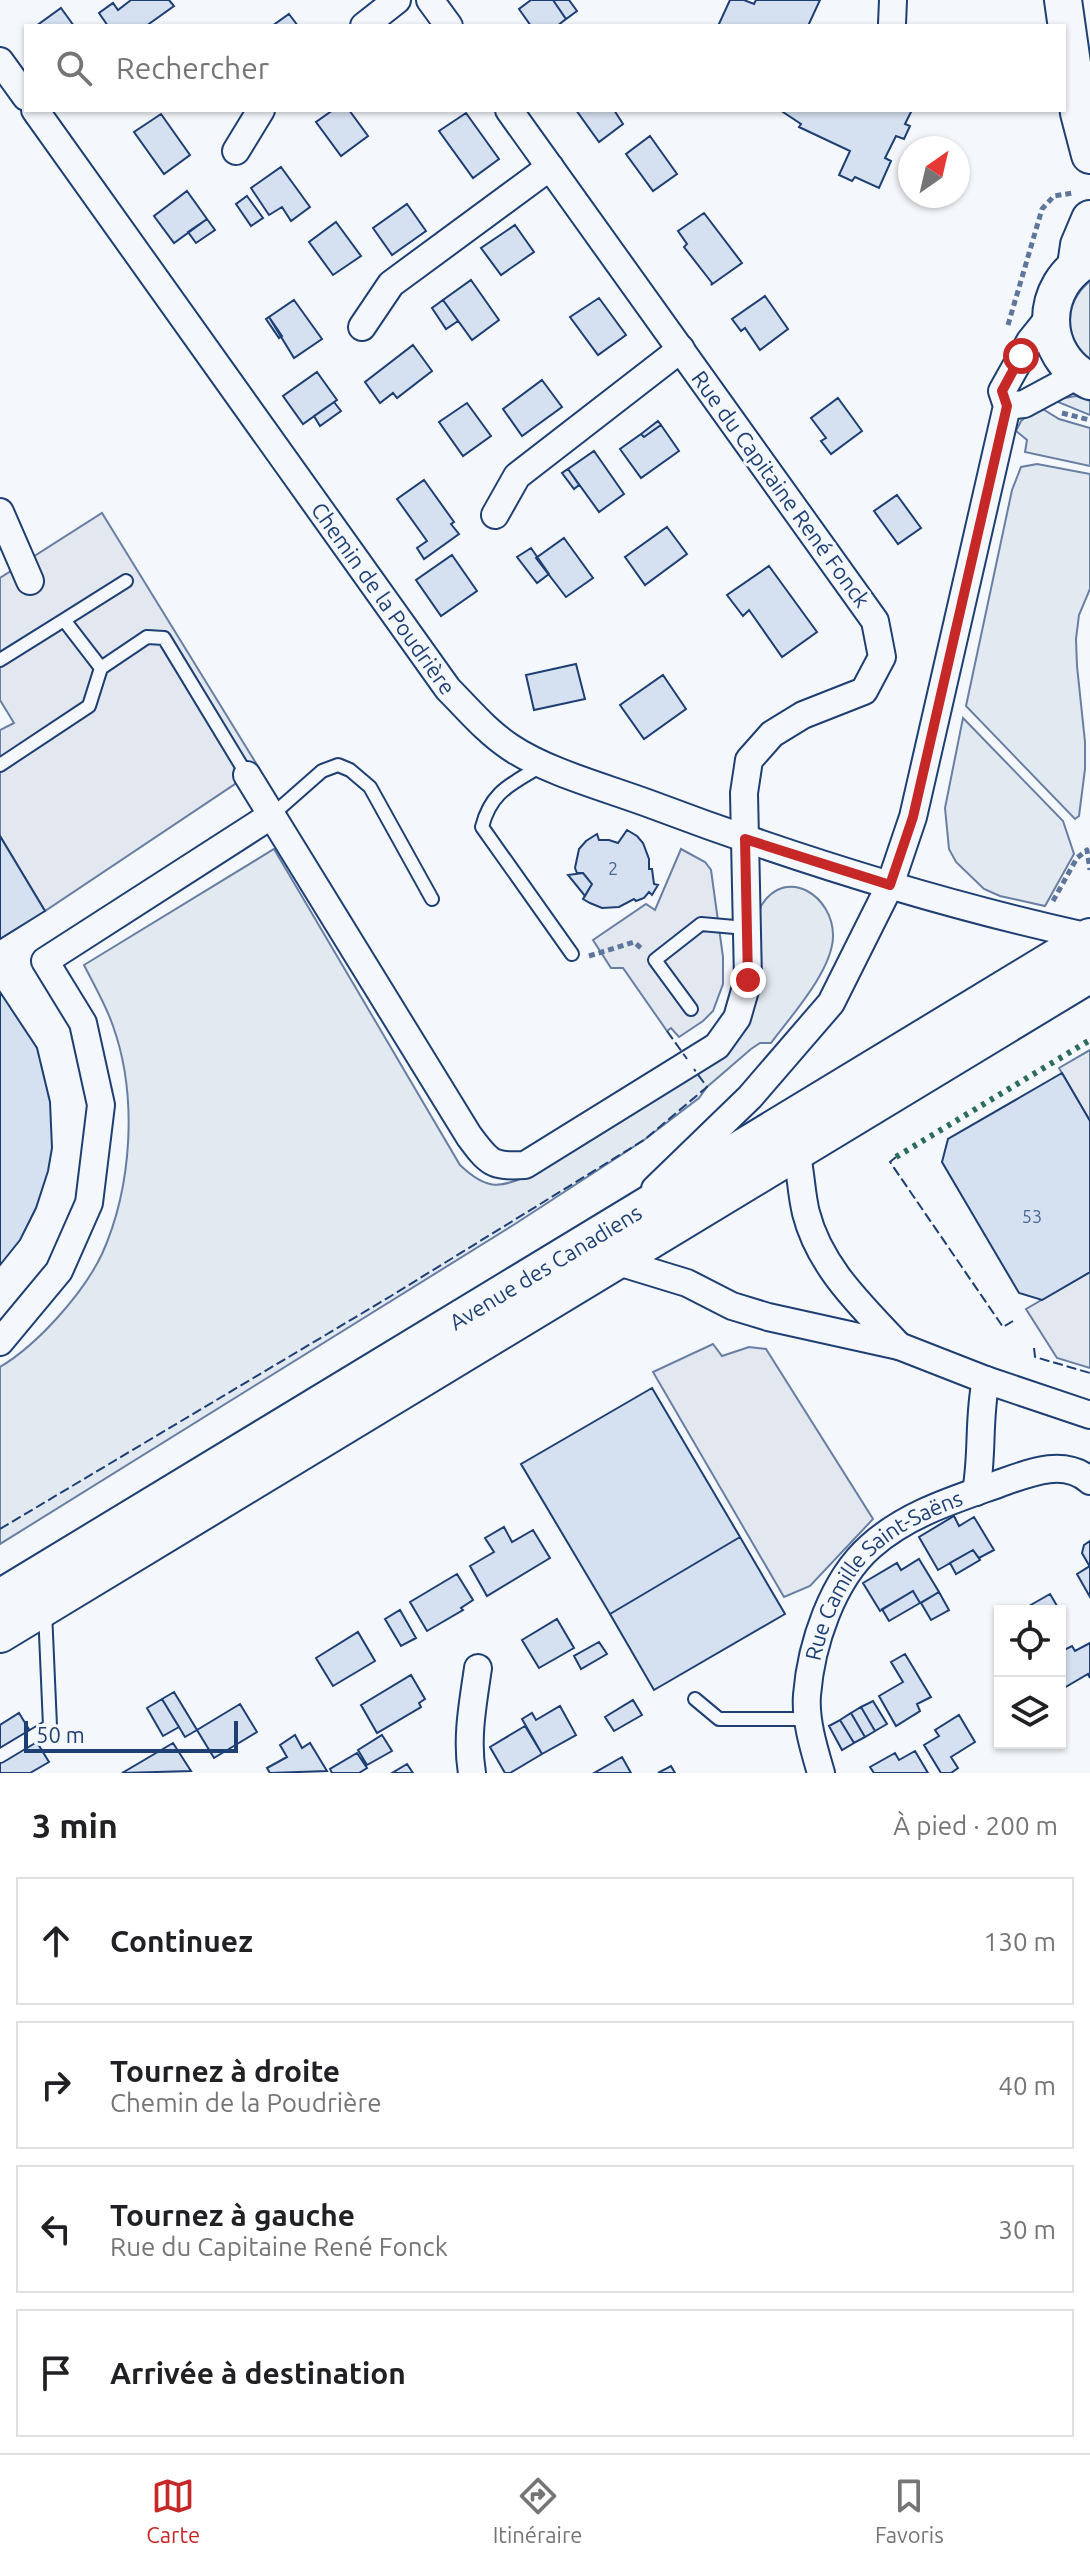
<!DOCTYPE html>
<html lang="fr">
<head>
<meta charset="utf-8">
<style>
  :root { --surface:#fff; --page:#f6f6f6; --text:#202124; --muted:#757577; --line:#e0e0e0; --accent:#c62828 }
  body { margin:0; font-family:Ubuntu,sans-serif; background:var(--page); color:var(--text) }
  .controls { position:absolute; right:24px; bottom:24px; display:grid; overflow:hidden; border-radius:0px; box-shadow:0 2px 6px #0004 }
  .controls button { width:72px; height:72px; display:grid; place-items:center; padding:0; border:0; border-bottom:2px solid var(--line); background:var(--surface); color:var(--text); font:40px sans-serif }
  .compass { position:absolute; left:898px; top:136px; width:72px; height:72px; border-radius:50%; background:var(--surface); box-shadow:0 2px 6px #0004; rotate:34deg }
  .scale { position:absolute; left:24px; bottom:20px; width:214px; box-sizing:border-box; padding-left:8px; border:4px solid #1d3f73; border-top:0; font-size:22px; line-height:28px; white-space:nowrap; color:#1d3f73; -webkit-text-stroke:6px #f4f7fb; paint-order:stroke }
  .stop { position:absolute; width:24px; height:24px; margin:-18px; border:6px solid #c62828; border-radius:50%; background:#fff }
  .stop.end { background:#c62828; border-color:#fff; box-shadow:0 2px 8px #0008 }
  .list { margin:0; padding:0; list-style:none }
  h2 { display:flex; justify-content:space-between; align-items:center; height:104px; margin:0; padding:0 32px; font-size:34px }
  h2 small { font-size:26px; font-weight:400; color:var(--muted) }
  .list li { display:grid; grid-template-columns:52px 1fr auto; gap:24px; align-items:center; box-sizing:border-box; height:128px; margin:0 16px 16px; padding:0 16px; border:2px solid var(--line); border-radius:0px }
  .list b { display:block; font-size:30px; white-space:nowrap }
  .list p { margin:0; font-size:26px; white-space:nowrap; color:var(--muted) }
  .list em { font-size:26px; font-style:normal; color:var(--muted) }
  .icon { flex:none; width:44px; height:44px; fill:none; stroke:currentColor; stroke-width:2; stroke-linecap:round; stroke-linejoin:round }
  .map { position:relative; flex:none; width:1090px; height:1773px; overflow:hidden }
  .search { position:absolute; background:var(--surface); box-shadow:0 2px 6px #0004; left:24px; right:24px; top:24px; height:88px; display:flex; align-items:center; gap:20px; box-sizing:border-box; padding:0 28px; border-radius:0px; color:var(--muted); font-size:30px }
  .sheet { height:680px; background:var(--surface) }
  nav { display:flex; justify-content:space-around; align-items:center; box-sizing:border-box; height:112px; border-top:2px solid var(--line); background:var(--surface); font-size:22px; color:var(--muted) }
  nav a { display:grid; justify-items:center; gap:4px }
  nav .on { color:var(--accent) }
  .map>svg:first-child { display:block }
  .green { fill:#e3e9f0; stroke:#687fa3; stroke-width:2 }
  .parking { fill:#e3e8f0; stroke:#687fa3; stroke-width:2 }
  .building { fill:#d5e0f0; stroke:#1d3f73; stroke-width:2 }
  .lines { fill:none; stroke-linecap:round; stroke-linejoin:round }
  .lane-casing { stroke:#1d3f73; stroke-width:16 }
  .street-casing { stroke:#1d3f73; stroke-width:30 }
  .secondary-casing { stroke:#1d3f73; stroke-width:40 }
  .path { stroke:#5e769c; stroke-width:5; stroke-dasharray:6 4; stroke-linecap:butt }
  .lane { stroke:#f4f7fb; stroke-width:12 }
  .street { stroke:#f4f7fb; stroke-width:26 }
  .secondary { stroke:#f4f7fb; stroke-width:36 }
  .hedge { stroke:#2c6c60; stroke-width:6; stroke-dasharray:4 6; stroke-linecap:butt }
  .fence { stroke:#1d3f73; stroke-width:2; stroke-dasharray:10 4; stroke-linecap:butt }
  .route { stroke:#c62828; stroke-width:10 }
  .labels { text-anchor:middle; stroke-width:6; stroke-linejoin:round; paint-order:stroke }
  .number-label { font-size:18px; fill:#4b6792 }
  .street-label { font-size:22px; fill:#1d3f73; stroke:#f4f7fb }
</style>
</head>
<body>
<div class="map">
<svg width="1090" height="1773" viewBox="0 0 1090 1773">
  <rect width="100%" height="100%" fill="#f4f7fb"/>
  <path class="green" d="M1090,281V359C1063,338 1064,303 1090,281Z
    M1076,396L1090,401V415L1053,400Z
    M1038,406L1059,419L1090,428V466L1025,452L1027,440L1016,431L1021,421Z
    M1037,464L1090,474V589L1079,615L1076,639L1077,666L1085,742V769L1079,816L1075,819L966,706L1012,490L1021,467Z
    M963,718L1063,821L1074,854L1045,906L1000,896L984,889L956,862L949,849L945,808Z
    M274,849L460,1165C487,1191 501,1189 532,1173L724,1056L761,906C786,865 834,896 833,937C832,971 791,1016 771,1043H760L751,1049L707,1087L699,1098L644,1140L515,1224L0,1544V1367C37,1345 83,1294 102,1254C132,1187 138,1096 113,1026C106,1005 94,985 84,965Z"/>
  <path class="parking" d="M102,513L259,768L45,911L0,836V730L14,723L0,700V578Z
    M681,849L705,862L711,870L723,957V984L713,1011L703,1021L679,1037L671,1028L667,1031L623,968H611L593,940L646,904L655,910Z
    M1090,1050V1121L1059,1068Z
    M1090,1272V1368L1057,1358L1026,1309Z
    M713,1344L722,1356L749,1347L766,1349L873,1519L810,1586L784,1597L653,1372Z"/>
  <path class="building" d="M131,0H169L174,6L146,26H108L99,13L113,3L118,10Z
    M531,0H553L566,19L557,26H531L519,9Z
    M553,0H569L577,11L566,19Z
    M730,0H744L754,4L756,0H820L808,26H718Z
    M61,8L74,26H36Z
    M289,14L298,26H272Z
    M333,110H349L368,136L341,156L316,122Z
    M576,110H614L623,124L599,142Z
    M780,110H912L905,124L910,126L904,139L896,136L885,158L891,161L879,188L855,177L852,181L839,175L850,151L799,127L801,124Z
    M466,113L499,159L473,178L439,131Z
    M161,114L190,155L164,174L134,132Z
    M650,136L677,174L653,191L626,154Z
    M281,167L310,207L291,221L282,207L269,215L251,188Z
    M187,191L207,219L174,243L154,216Z
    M247,196L263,218L251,226L236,204Z
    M407,204L426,231L392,255L373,228Z
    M704,213L742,263L711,285L712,283L684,247L687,244L678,231Z
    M207,219L215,230L196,243L188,232Z
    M336,222L361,256L333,275L309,242Z
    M515,225L534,252L501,275L481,248Z
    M471,280L499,320L472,340L443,300Z
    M765,296L788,329L760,350L745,328L741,331L732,319Z
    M599,298L626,335L598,355L570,317Z
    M294,300L322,339L294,358L269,317Z
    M443,300L458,321L446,329L432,308Z
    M269,317L282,336L279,338L266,319Z
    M413,345L432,371L397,398L393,393L380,403L365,382Z
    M317,372L337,400L303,424L283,396Z
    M542,380L562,407L522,436L503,409Z
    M838,398L862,431L831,454L821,441L826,438L811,418Z
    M334,402L341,411L320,426L314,416Z
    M467,403L491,436L463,456L439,422Z
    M658,421L661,425L644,437L641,434Z
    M661,425L679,451L641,478L620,449L641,434L644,437Z
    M594,451L624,494L599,512L568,469Z
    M568,469L579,485L574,489L562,473Z
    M424,480L454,522L451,524L459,534L424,559L417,548L427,541L397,499Z
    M897,495L921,528L898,544L874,511Z
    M667,527L687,554L645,585L625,557Z
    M564,538L593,578L566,597L536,558Z
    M531,548L549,574L537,583L517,557Z
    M452,555L477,591L441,616L416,580Z
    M769,566L817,632L782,657L749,610L743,616L727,595Z
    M576,664L585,699L534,710L526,675Z
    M663,675L686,709L644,739L620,705Z
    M627,830L637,836L643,843L649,859V869H652L654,884L658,885L652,895L649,892L644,898L636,901L634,899L619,907L602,908L590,903L583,899L592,884L583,873H577L575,868L579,849L586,841L597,834L599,840H609L618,843Z
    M0,836L45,911L0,939Z
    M583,873L592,884L585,896L568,875Z
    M0,992L37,1048L50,1102L52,1148L48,1171L36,1208L20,1240L0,1265Z
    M1062,1073L1090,1121V1272L1042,1300L1019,1293L942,1162L948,1139Z
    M652,1388L740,1537L610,1614L521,1464Z
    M954,1516L959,1526L974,1517L994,1550L979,1558L973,1550L938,1570L919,1537Z
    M504,1527L512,1542L533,1530L550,1558L487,1596L470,1566L494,1552L485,1538Z
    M740,1537L785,1614L654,1690L610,1614Z
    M1090,1541V1567L1082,1553L1084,1545Z
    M973,1550L980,1560L956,1574L950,1563Z
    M919,1559L939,1592L920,1603L913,1591L880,1611L863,1583L897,1563L901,1570Z
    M1090,1566V1597L1077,1574Z
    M457,1574L473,1600L461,1608L463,1610L427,1631L410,1602Z
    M913,1591L920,1603L889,1621L882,1609Z
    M939,1592L949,1610L931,1620L921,1603Z
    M1050,1594L1060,1611L1022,1610Z
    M400,1610L416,1638L401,1646L385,1619Z
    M557,1619L574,1648L539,1668L522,1640Z
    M358,1632L375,1661L333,1686L316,1658Z
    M599,1642L607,1654L581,1669L574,1656Z
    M1090,1643V1678L1088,1674L1064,1688L1060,1681V1652L1072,1646L1075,1651Z
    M905,1654L931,1697L917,1704L920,1711L896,1726L879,1696L903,1682L891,1662Z
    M411,1675L425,1699L419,1703L421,1707L377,1733L361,1705Z
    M174,1692L197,1730L185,1737L162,1699Z
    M162,1699L179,1727L163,1736L147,1708Z
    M633,1700L642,1715L614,1731L605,1717Z
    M873,1701L887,1724L875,1731L861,1707Z
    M240,1704L257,1732L214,1758L197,1730Z
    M560,1706L576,1735L542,1754L522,1719L532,1713L536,1720Z
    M861,1707L875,1731L865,1737L851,1713Z
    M19,1713L49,1762L30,1773H0V1725Z
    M851,1713L865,1737L854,1743L840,1720Z
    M959,1715L975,1742L951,1757L958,1768L951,1773H941L924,1745L939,1736L935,1730Z
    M840,1720L854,1743L842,1750L829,1726Z
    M525,1726L542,1754L510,1773H505L490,1747Z
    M295,1735L302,1748L310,1743L327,1771L270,1773L267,1768L287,1757L280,1745Z
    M382,1735L392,1751L367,1765L358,1750Z
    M173,1743L191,1771L122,1773Z
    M915,1751L928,1773H874L870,1767L895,1753L899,1760Z
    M357,1753L367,1768L359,1773H332L330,1769Z
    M622,1757L631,1773H594Z
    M407,1764L413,1773H392Z
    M671,1766L675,1773H658Z"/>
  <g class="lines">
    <g class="lane-casing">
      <path id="lane" d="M126,581L64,620L101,668L147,637L164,638L247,775
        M0,660L64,620
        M0,765L89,706L101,668
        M541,766C512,784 491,791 482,827L572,954
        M272,815L322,771L338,765L350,770L370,787L432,899
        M691,1009L655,960L701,924L746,928
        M695,1699L719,1719H810
        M0,1756L50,1726L45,1611"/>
    </g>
    <g class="street-casing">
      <g id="street">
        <path d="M430,0L449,26"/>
        <path d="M892,24L893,0"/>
        <path d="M364,26L397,0"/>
        <path d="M0,61L26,97"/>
        <path id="s1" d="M35,110L448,689C468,709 486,731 510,747C547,772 607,788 650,804C793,858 940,904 1090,937"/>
        <path d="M236,151L261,110"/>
        <path d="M362,327L391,284L550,167"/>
        <path d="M1007,406L1024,404L1078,375"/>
        <path d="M0,512L30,581"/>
        <path d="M495,515L517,476L681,349"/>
        <path d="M247,775L469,1136C489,1163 492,1167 525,1165L717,1046L737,1018L748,980L744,793L749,760L772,734L803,715L864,691L882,657L875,621L509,110"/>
        <path d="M796,1151C801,1172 801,1193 806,1213C820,1268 862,1306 899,1346"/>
        <path d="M655,1189L750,1097L831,1003L890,885L913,817L1007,406L1002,391L1030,341L1050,316"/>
        <path d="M615,1261L687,1283L732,1306L768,1317L899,1346L986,1380L1090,1415"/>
        <path d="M0,1342L59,1271L89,1203L101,1105L83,1023L45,961L272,815"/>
        <path d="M976,1492C983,1455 978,1417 986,1380"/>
        <path d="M472,1773C466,1738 473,1703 478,1668"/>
        <path id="s2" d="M821,1773C814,1749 805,1720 807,1695C811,1645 832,1580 871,1546C907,1514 953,1500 998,1484C1026,1474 1064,1457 1090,1481"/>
      </g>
    </g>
    <g class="secondary-casing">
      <g id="secondary">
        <path d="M1063,0L1079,113L1090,155"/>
        <path d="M1090,258C1038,284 1038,356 1090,381"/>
        <path d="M1076,266L1079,245L1090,219"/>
        <path id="s3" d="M0,1598L1090,937"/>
        <path d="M0,1634L1090,974"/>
      </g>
    </g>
    <path class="path" d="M1008,325L1042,209L1054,196L1073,193
      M1062,413L1090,420
      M1053,901L1077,858L1087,850L1090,870
      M589,956L634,942L642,949"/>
    <use href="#lane" class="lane"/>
    <use href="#street" class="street"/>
    <use href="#secondary" class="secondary"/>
    <path class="hedge" d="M896,1157L1090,1040"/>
    <path class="fence" d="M667,1031L687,1059
      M896,1157L890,1162L1003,1327L1013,1321
      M1034,1348L1035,1357L1090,1373
      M0,1529L391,1296L644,1140L707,1087L694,1069"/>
  </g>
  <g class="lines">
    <path class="route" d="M748,980L745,839L890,885L913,817L1007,406L1002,391L1021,356"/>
  </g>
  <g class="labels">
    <g class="number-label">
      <text x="613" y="875">2</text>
      <text x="1032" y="1223">53</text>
    </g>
    <g class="street-label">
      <text transform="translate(781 489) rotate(54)" y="8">Rue du Capitaine René Fonck</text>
      <text dy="8" stroke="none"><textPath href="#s1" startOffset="600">Chemin de la Poudrière</textPath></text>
      <text dy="8" stroke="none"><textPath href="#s3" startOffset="638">Avenue des Canadiens</textPath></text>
      <text dy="8" stroke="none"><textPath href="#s2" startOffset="232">Rue Camille Saint-Saëns</textPath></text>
    </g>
  </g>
</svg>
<div class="controls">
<button><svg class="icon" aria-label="locate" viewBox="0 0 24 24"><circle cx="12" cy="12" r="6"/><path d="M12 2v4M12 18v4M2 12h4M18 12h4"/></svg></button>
<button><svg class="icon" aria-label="layers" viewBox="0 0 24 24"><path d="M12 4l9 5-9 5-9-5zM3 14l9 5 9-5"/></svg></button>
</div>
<svg class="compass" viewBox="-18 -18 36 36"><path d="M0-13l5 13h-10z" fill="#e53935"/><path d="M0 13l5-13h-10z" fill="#757577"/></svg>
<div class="scale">50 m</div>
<div class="stop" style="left:1021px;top:356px"></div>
<div class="stop end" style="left:748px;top:980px"></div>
<div class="search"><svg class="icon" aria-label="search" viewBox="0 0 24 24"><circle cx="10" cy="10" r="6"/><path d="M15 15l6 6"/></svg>Rechercher</div>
</div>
<section class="sheet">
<h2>3 min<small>À pied · 200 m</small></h2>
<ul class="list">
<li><svg class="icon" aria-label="ahead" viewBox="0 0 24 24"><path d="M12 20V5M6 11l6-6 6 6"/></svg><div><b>Continuez</b></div><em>130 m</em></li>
<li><svg class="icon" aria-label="right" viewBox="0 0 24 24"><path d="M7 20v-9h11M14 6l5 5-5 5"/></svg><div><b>Tournez à droite</b><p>Chemin de la Poudrière</p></div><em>40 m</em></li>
<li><svg class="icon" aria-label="left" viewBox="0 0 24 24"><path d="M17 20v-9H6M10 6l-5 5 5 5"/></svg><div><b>Tournez à gauche</b><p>Rue du Capitaine René Fonck</p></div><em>30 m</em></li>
<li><svg class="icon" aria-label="arrive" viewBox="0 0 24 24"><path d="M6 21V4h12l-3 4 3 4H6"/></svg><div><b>Arrivée à destination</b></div></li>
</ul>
</section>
<nav>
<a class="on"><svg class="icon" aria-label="map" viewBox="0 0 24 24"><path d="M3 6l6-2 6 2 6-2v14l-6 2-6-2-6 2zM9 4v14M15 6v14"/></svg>Carte</a>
<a><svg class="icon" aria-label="directions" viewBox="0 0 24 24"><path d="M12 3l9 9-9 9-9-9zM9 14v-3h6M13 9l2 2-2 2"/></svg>Itinéraire</a>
<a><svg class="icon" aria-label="saved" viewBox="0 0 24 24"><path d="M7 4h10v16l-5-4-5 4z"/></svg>Favoris</a>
</nav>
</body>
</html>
